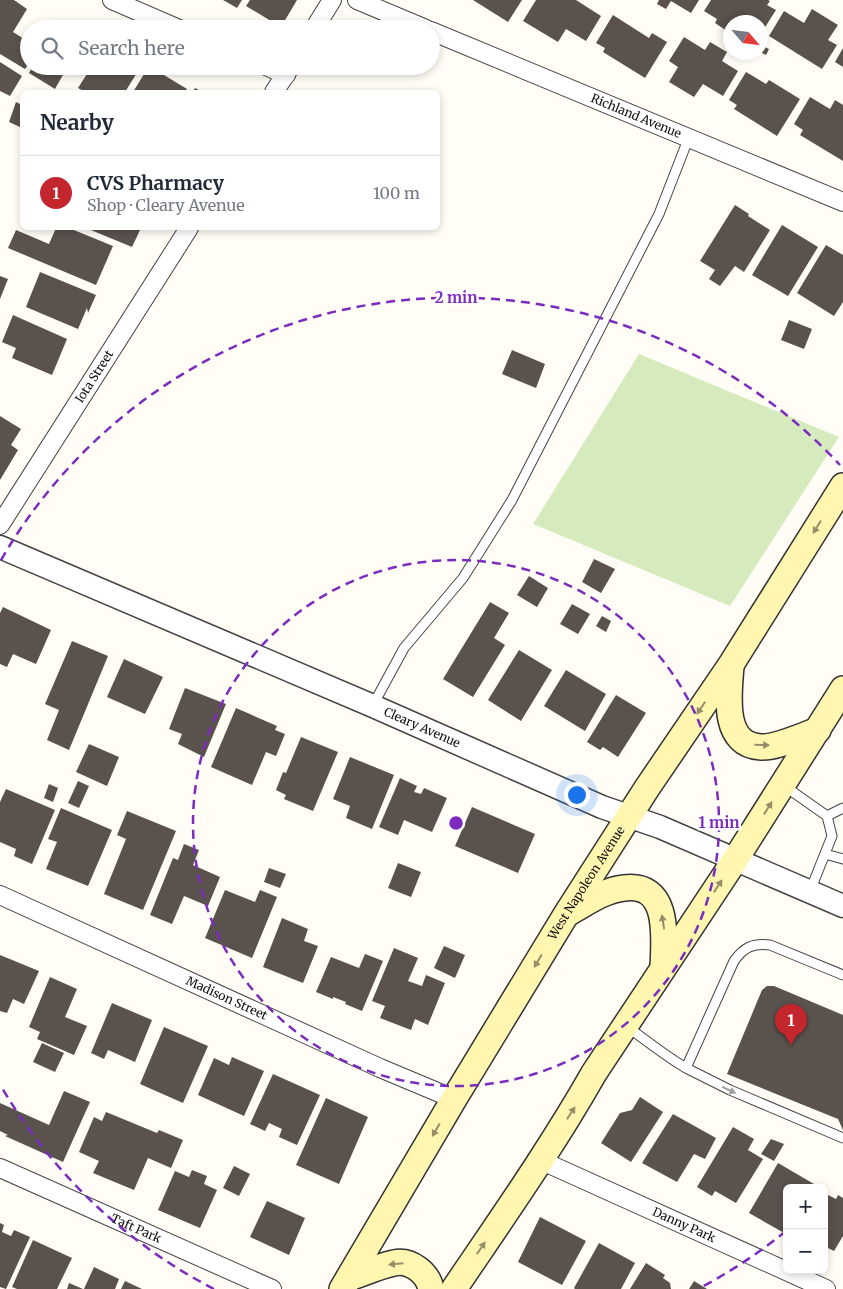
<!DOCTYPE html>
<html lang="en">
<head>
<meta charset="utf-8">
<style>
  :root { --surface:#fff; --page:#f6f6f7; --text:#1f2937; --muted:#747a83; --line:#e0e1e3; --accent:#c4262e }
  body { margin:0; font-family:Merriweather,serif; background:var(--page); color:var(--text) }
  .controls { position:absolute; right:15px; bottom:15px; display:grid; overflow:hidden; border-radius:8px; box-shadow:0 2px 8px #0003 }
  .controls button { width:45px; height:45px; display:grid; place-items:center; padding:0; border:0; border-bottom:1px solid var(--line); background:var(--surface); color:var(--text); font:25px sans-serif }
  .compass { position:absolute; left:723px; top:15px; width:45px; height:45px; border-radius:50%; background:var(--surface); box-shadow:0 2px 8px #0003; rotate:118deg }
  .you { position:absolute; left:576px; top:794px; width:18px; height:18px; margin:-12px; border:4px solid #fff; border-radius:50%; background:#1a73e8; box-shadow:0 0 0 8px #1a73e833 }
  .badge { display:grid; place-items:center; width:32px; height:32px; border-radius:50%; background:var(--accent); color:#fff; font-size:16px; font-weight:700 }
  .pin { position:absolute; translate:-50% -41px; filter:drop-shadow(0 1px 2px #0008) }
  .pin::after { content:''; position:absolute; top:26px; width:18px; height:15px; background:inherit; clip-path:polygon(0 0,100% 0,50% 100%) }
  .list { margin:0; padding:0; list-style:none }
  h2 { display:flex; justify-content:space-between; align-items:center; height:65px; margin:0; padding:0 20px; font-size:21px }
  h2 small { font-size:16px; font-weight:400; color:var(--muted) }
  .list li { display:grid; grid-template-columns:32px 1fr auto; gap:15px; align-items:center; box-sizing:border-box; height:75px; padding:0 20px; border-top:1px solid var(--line) }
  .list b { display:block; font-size:19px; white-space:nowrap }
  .list p { margin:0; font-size:16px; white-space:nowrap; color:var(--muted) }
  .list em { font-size:16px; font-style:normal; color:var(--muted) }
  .icon { flex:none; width:28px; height:28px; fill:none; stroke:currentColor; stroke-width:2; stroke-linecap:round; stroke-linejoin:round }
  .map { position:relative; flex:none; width:843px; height:1289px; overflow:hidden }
  .search { position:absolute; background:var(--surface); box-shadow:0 2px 8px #0003; left:20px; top:20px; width:420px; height:55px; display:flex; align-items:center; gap:12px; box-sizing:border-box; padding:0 18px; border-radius:28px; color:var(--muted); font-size:19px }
  .panel { position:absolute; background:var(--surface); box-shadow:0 2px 8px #0003; left:20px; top:90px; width:420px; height:140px; border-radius:8px }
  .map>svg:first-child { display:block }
  .green { fill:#d5ebbd }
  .building { fill:#5a524d }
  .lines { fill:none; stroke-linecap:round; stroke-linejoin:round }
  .service-casing { stroke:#444; stroke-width:11 }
  .minor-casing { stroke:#444; stroke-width:20 }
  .tertiary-casing { stroke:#444; stroke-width:25 }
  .secondary-casing { stroke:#333; stroke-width:28 }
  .service { stroke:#fff; stroke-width:9 }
  .minor { stroke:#fff; stroke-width:18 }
  .tertiary { stroke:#fff; stroke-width:22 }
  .secondary { stroke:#fff6b0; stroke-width:25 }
  .oneway { fill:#948f68 }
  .oneway2 { fill:#a0a0a0 }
  .ring { fill:none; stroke:#7b2cbf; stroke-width:2.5; stroke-dasharray:9 6 }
  .labels { text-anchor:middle; stroke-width:5; stroke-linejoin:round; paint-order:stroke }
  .street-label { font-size:12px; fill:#111; stroke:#fff }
  .centre { fill:#7b2cbf; stroke:#fff; stroke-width:2.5 }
  .ring-label { font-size:15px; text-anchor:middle; font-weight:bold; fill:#7b2cbf; stroke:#fff; stroke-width:5; stroke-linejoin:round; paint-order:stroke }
</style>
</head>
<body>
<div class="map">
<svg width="843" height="1289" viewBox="0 0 843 1289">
  <rect width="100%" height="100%" fill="#fffdf5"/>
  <path class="green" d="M639,354L839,437L730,606L533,524Z"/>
  <path class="building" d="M0,0H14L27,9L13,32L29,42V63L25,69L0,54Z
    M223,0H242L237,8Z
    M250,0H297L281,27L246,6Z
    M473,0H522L508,22Z
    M536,0H576L601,16L586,41L566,29L558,42L523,21Z
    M659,0H699L691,13L671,1L666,9L657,4Z
    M711,0H768L770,1L767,5L776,10L760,35V22H730V33L715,23L717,19L704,11Z
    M812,9L838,25L828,40L837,45L822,69L769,36L784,11L804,23Z
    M613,15L649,38L652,33L667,42L645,78L603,52L605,48L596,43Z
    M684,37L705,50L710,42L727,52L722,61L738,71L723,96L703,84L694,97L669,82L678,67L669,61Z
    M763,46L769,49L766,55L760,52Z
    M843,48V67L835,62Z
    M0,62L22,76L10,96L0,91Z
    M33,66H68L55,89L29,73Z
    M73,66H85L82,72Z
    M92,66H137L140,68L125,92H85L78,88Z
    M149,66L187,89L185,92H133Z
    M746,72L766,84L769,80L800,99L777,136L734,109L737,105L729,100Z
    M195,88L203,92H193Z
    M810,97L830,109L835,100L843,105V161L800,135L803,130L794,124Z
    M16,102L22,105V128L9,122Z
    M735,205L749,214L748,216L770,230L744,272L735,266L720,286L709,279L715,270L700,261Z
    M782,225L818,247L788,296L752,275Z
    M56,228H69L113,246L96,285L8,248L16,230L49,244Z
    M86,228H141L132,247Z
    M826,245L843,255V302L834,316L797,293Z
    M40,272L96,295L88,313L87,308L78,329L26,307Z
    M0,276L8,279L0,299Z
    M13,315L67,339L52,375L12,358L16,348L2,342Z
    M789,320L812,329L804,349L781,340Z
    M512,350L545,364L536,388L502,374Z
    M0,416L21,429L11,445L18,450L0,480Z
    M594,559L615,569L601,593L582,582Z
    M529,576L548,588L537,607L517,595Z
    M490,602L509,613L494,638L505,645L473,697L443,679Z
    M572,604L590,614L578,634L560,624Z
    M3,607L51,630L36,664L13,654L7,667L0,664V613Z
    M602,616L611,621L606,632L596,626Z
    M72,641L108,656L69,750L47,740L59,710L45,704Z
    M519,650L552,670L521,721L488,700Z
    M124,659L163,677L145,714L107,697Z
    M566,670L606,694L585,731L544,706Z
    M185,688L226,704L204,757L178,744L182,734L169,729Z
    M616,695L646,713L618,757L603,747L600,750L587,742Z
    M236,708L277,726L275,730L285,734L276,756L266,752L252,785L211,767Z
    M301,737L338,752L313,811L284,799L286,795L276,790L283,772L286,773Z
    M89,744L119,757L107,786L76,772Z
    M350,757L394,775L372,829L346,818L350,806L333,799Z
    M400,778L417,786L414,792L421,794L424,788L447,798L432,832L404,820L398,835L379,827Z
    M78,781L89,786L79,808L68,803Z
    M49,784L58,788L53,802L44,798Z
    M6,789L55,810L32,864L14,856L16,849L0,842V802Z
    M472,807L535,834L518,873L455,846Z
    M61,808L112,830L88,886L46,869L57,842L48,839Z
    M127,811L176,831L143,910L104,894L126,839L117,835Z
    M184,844L199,850L193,865L220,877L208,906L184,896L172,924L150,915L173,858L178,860Z
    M398,863L421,872L411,897L388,888Z
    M269,868L286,874L280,888L264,882Z
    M225,890L255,902L260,890L277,897L252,958L205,938Z
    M282,918L308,929L304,941L318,946L303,983L263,967Z
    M444,946L465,955L455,978L434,968Z
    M394,948L418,958L408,981L422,986L426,975L445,983L428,1025L415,1019L411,1030L380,1018L385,1006L372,1001Z
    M365,954L383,961L362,1011L345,1004L346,1002L333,997V999L316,992L331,957L359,968Z
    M0,955L39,971L24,1004L13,999L7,1013L0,1011Z
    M50,977L77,989L65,1017L87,1026L74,1055L37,1039L40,1032L29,1027Z
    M767,986H774L843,1015V1130L838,1119L727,1074L762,990Z
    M112,1003L152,1020L135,1062L108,1050L104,1059L91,1053Z
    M164,1027L208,1046L183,1103L140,1084Z
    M42,1043L64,1053L55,1072L33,1062Z
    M232,1057L264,1071L244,1116L198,1095L214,1058L229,1065Z
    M273,1074L320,1095L297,1145L279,1137L282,1129L269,1123L265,1131L250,1124Z
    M64,1091L90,1102L63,1162L5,1136L8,1135L0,1131V1103L49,1125Z
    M640,1097L663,1112L631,1162L601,1143L620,1113L632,1110Z
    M326,1098L368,1117L339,1184L296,1165Z
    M106,1112L157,1133L159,1130L183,1140L171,1168L148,1158L134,1190L93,1173L99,1161L79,1152L94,1117L102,1121Z
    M673,1114L716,1138L705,1159L694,1154L677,1182L642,1163Z
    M733,1127L754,1139L748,1150L763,1159L736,1203L715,1191L712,1196L697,1187Z
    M771,1139L784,1144L774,1161L761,1154Z
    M778,1163L814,1184L812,1188H787L786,1234L749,1213Z
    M234,1166L250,1174L239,1196L223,1188Z
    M192,1170L207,1176L204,1184L217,1190L200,1228L158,1210L175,1171L189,1177Z
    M824,1193L836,1199L838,1195L843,1198V1236L834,1251L824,1246Z
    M267,1201L305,1218L289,1255L250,1237Z
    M540,1217L586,1241L562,1285L518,1262Z
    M0,1223L4,1225L2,1232L11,1236L14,1230L30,1237L6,1289L0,1287Z
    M33,1240L72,1258L57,1289H17L12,1287Z
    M599,1243L635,1263L621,1289H575L574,1288Z
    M646,1263L665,1275L663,1278L670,1283L671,1289H630Z
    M94,1267L119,1279L115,1289H84Z
    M125,1281L142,1289H121Z
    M694,1281L707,1289H689Z
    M69,1283L83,1289H67Z"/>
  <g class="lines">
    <g class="service-casing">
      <path id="service" d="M373,705L404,648L463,578L512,500L659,214L689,137
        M783,785L827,816L832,836L810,891
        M827,816L843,808
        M825,854L843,859
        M626,1026C646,1040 665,1056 686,1068L734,961C744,947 753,943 770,945L843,975
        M686,1068L730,1090L843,1138"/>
    </g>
    <g class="minor-casing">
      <g id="minor">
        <path d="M112,0L179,29"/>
        <path d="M357,0L426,29"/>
        <path d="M314,29L332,0"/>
        <path id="s1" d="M431,31L843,202"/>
        <path d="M266,66L286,75"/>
        <path d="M274,92L291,66"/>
        <path id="s2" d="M0,525L189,228"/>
        <path id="s3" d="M0,895L380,1068L454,1099"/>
        <path id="s4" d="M540,1160L826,1289"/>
        <path id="s5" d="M0,1168L272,1289"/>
      </g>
    </g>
    <g class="tertiary-casing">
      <g id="tertiary">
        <path id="s6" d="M0,547L373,706L602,807L660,827L843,906"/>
      </g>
    </g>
    <g class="secondary-casing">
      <g id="secondary">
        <path d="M731,666C729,693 721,745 761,747C776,748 804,735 818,730"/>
        <path d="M568,913C585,904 604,890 624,888C671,882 664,939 663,968"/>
        <path d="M349,1278C364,1273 379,1266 394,1263C410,1259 428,1273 431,1289"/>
        <path id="s7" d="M342,1289L454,1099L567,913L647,788L732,663L843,486"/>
        <path d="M454,1289C502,1218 552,1147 594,1073L735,860L843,689"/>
      </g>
    </g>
    <use href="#service" class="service"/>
    <use href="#minor" class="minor"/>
    <use href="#tertiary" class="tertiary"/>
    <use href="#secondary" class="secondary"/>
  </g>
  <defs><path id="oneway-solid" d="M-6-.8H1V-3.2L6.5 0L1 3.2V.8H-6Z" transform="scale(1.25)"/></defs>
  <g class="oneway">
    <use href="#oneway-solid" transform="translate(817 527) rotate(122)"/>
    <use href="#oneway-solid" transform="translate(701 708) rotate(124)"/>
    <use href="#oneway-solid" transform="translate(762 745) rotate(2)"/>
    <use href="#oneway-solid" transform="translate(768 808) rotate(-58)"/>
    <use href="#oneway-solid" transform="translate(718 886) rotate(-57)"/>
    <use href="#oneway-solid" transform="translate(663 922) rotate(-99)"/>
    <use href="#oneway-solid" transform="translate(538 961) rotate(121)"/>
    <use href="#oneway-solid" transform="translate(571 1113) rotate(-57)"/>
    <use href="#oneway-solid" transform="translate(436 1130) rotate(120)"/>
    <use href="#oneway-solid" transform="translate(481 1248) rotate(-56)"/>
    <use href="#oneway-solid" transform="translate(396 1264) rotate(175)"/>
  </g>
  <use class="oneway2" href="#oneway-solid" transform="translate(729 1090) rotate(25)"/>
  <g class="ring">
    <circle cx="456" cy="823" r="263"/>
    <path d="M786 1231A525 525 0 0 1 698 1289M214 1289A525 525 0 0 1 1 1086M1 560A525 525 0 0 1 840 465"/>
  </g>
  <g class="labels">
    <g class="street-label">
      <text dy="4" stroke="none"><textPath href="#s1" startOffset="222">Richland Avenue</textPath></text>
      <text dy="4" stroke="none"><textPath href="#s2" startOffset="176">Iota Street</textPath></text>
      <text dy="4" stroke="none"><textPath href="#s6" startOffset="459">Cleary Avenue</textPath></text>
      <text dy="4" stroke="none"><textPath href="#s7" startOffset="474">West Napoleon Avenue</textPath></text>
      <text dy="4" stroke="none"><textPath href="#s3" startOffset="249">Madison Street</textPath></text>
      <text dy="4" stroke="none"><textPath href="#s4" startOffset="158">Danny Park</textPath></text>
      <text dy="4" stroke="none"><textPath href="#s5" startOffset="149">Taft Park</textPath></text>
    </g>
  </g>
  <circle cx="456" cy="823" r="8" class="centre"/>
  <g class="ring-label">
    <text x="456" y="303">2 min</text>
    <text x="719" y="828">1 min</text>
  </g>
</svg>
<div class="controls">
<button>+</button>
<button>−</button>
</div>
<svg class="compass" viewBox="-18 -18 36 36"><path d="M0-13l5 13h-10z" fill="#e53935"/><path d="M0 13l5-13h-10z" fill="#747a83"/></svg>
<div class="you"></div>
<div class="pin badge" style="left:791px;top:1045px">1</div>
<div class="search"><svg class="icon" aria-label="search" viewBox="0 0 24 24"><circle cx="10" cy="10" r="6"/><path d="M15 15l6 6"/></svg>Search here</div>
<section class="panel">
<h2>Nearby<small></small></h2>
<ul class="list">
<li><span class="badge">1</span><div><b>CVS Pharmacy</b><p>Shop · Cleary Avenue</p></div><em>100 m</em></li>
</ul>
</section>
</div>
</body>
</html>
